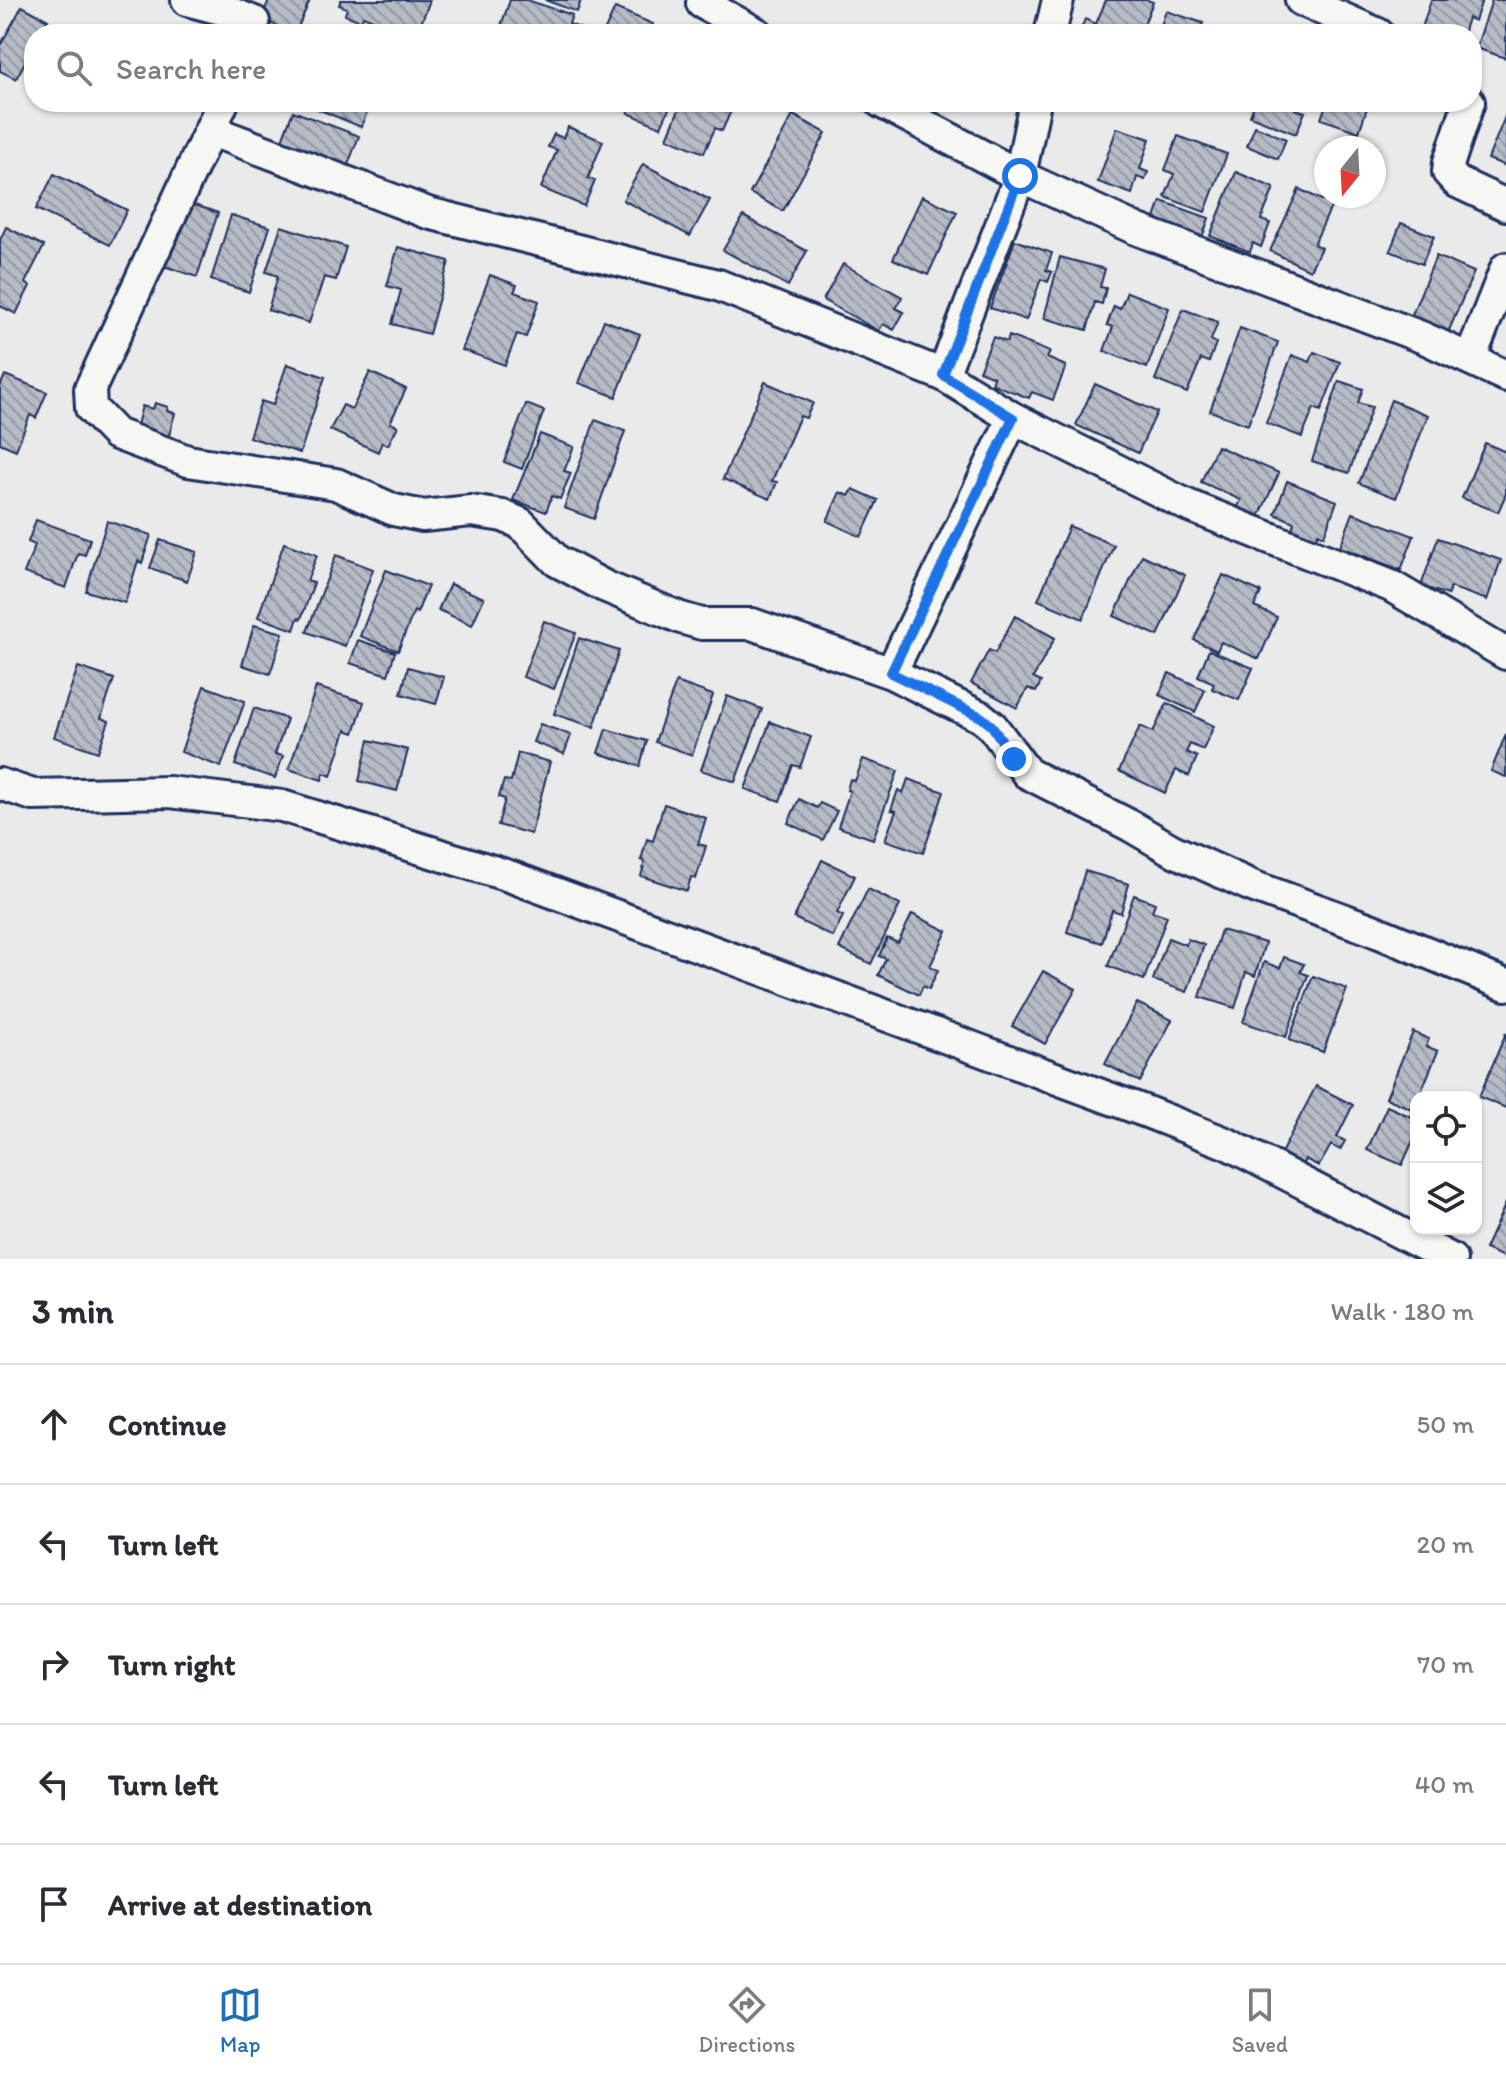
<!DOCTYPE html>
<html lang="en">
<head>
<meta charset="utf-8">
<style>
  :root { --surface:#fff; --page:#f2f2f3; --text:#2b2b33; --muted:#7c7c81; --line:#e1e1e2; --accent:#1f6fb2 }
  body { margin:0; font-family:Itim,sans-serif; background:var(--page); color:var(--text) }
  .controls { position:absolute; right:24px; bottom:24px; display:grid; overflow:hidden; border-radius:16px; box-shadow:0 2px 6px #0004 }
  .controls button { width:72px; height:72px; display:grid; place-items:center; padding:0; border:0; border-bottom:2px solid var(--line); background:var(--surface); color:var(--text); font:40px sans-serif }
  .compass { position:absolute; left:1314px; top:136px; width:72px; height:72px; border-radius:50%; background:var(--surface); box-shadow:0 2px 6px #0004; rotate:198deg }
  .stop { position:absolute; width:24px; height:24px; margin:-18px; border:6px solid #1a73e8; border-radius:50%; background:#fff }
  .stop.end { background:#1a73e8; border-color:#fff; box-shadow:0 2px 8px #0008 }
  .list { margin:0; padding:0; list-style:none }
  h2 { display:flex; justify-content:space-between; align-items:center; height:104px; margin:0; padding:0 32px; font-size:34px }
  h2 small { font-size:26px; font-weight:400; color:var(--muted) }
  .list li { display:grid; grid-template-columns:52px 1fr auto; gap:24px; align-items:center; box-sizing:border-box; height:120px; padding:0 32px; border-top:2px solid var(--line) }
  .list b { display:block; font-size:30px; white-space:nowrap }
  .list em { font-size:26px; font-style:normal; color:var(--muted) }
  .icon { flex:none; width:44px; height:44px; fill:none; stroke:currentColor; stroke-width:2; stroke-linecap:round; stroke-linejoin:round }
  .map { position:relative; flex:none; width:1506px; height:1259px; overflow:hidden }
  .search { position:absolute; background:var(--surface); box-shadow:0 2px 6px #0004; left:24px; right:24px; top:24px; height:88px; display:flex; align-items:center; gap:20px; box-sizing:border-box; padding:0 28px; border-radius:32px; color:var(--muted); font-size:30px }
  .sheet { height:704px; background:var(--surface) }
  nav { display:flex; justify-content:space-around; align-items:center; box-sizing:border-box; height:112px; border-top:2px solid var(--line); background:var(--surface); font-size:22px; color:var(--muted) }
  nav a { display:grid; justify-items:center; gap:4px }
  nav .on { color:var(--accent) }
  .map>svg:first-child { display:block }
  .building { fill:url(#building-back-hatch); stroke:#1b2f5e; stroke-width:2 }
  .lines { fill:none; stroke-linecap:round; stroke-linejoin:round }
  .minor-casing { stroke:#1b2f5e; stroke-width:36 }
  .minor { stroke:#f6f6f2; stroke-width:30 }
  .route { stroke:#1a73e8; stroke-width:10 }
</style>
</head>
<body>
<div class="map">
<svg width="1506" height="1259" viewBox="0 0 1506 1259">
  <defs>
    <pattern id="building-back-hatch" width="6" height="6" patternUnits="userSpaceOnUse" patternTransform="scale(2)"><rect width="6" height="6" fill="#b6bbc6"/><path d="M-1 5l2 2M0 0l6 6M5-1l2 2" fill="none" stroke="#9398a4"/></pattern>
  </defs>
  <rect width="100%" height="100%" fill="#e9eae9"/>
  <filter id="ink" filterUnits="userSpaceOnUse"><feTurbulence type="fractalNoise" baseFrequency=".0125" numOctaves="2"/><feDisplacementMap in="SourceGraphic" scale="16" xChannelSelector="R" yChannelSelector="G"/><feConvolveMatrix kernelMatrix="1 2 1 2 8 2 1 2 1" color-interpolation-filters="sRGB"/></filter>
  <g filter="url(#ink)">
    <path class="building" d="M269,0H310L295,34L261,19Z
      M341,0H430L417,34L405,30L403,34H390L384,32L386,25L363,16L361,21L345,15L347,8L339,5Z
      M510,0H527L572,15L569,24L582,29L580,34H498Z
      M545,0H581L577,12Z
      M1106,0H1147L1153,2L1140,34H1079L1085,19L1096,24Z
      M1431,0H1482L1475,21L1468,18L1463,34H1439L1422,28Z
      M1492,0H1506V58L1476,48Z
      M22,6L48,20L40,34H34V45L16,79L0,71V46Z
      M615,8L653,24L649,34H603Z
      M1166,11L1203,23L1199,34H1158Z
      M301,102H371L361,127Z
      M632,102H672L661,127L628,113Z
      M682,102H735L722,131L715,128L704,153L667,138Z
      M1255,102H1298L1295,109L1305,112L1296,134L1250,116Z
      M1327,102H1369L1359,132L1321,119Z
      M293,111L359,136L344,175L278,151Z
      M1506,114V166L1488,159Z
      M793,115L826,133L783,211L750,193Z
      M1255,126L1286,139L1278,159L1247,146Z
      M568,127L603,141L588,178L595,181L584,206L541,188L557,150L548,147L554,134L563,138Z
      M1117,128L1150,139L1140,169L1148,172L1145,180L1137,177L1132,194L1098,182Z
      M1178,136L1227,154L1205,212L1165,197L1174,174L1165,170Z
      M1347,136L1367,143L1366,148H1343Z
      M643,164L710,200L690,236L623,200Z
      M1236,172L1274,188L1261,220L1270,223L1261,247L1253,243L1250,252L1210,236Z
      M54,174L127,210L110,245L36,209Z
      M1299,189L1332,205L1314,244L1321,248L1310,270L1270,251Z
      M922,196L957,212L928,275L893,259Z
      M180,200L218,213L197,277L158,264Z
      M1161,201L1209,218L1199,246L1151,230Z
      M231,215L270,227L249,292L211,280Z
      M743,216L807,251L788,286L723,250Z
      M1401,223L1434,236L1422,264L1390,251Z
      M281,226L346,247L336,280L324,277L309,323L268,310L278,276L266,272Z
      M6,227L44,246L25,283L30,286L16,314L0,306V240Z
      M1015,240L1052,253L1046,270L1052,272L1048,282L1041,279L1026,320L990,308Z
      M398,247L449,261L429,334L392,324L401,290L387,286Z
      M1436,256L1474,272L1447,335L1410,319Z
      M1060,257L1105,269L1100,287L1106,288L1102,304L1095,302L1087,330L1044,318Z
      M843,264L902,297L896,308L904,312L894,330L883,324L879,331L823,300Z
      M490,275L517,285L514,292L539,301L526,337L517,334L505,365L462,350Z
      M1127,292L1169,308L1147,368L1104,351L1113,327L1107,325L1114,306L1120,309Z
      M1183,309L1218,322L1211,340L1216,343L1209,362L1201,359L1187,393L1155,380Z
      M604,320L640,334L616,397L579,383Z
      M1240,328L1278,342L1248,425L1210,411Z
      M1009,336L1050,352L1047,358L1066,366L1053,400L1032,392L1029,398L992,384L994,377L979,371L993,337L1007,342Z
      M1314,352L1340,362L1321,411L1314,408L1302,437L1266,423L1292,355L1310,362Z
      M287,364L325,377L300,453L249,437L261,401L273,405Z
      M370,372L406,389L390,423L398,426L388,445L382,442L378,452L330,430L343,405L352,409Z
      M5,375L47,392L36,418L30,415L16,450L0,443V387Z
      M1339,381L1363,389L1358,403L1372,407L1349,473L1312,461Z
      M765,382L813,403L806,418L800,416L772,481L777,482L770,499L723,479Z
      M1095,384L1157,412L1138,453L1076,425Z
      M1391,400L1428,415L1396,498L1359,483Z
      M155,403L168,407L167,411L175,413L168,439L136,429L142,406L153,409Z
      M526,404L544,411L522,469L504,462Z
      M595,420L625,431L594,519L564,508Z
      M540,434L574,447L564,471L571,473L560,499L552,496L546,512L513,500Z
      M1485,443L1506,452V494L1498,512L1462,498Z
      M1217,446L1279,473L1259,517L1237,508L1241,500L1201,482Z
      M1287,481L1337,501L1324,536L1318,533L1315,542L1291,532L1294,522L1275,514Z
      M853,489L878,500L861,537L827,521L840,492L849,496Z
      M1353,513L1414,536L1401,570L1340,547Z
      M36,520L90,539L85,555L78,553L66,588L24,573L35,545L28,542Z
      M107,521L151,535L142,563L138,561L125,603L86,591Z
      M1069,526L1114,545L1083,619L1038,600Z
      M1438,538L1501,560L1487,600L1450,587L1448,595L1421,586Z
      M160,540L197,552L187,581L150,568Z
      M284,543L317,555L307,581L314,583L301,619L298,618L294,630L258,617Z
      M336,555L373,569L345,646L307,632Z
      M1142,555L1185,575L1158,636L1114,616Z
      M386,570L428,586L417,613L414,611L398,651L360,636Z
      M1223,575L1261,592L1254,607L1277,617L1259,659L1221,642L1217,651L1194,640Z
      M450,584L484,598L472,625L438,610Z
      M1015,616L1055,638L1033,678L1041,682L1036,692L1028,688L1017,708L971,683L989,650L995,653Z
      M544,621L576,633L554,689L523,677Z
      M254,625L283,633L270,674L242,665Z
      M579,638L619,651L594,727L554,714Z
      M358,640L395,652L388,675L350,663Z
      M1209,650L1253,668L1239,700L1212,689L1214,683L1198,676Z
      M78,667L114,679L101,718L109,721L98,752L54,737Z
      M408,667L444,677L436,704L401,694Z
      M1169,673L1205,690L1195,712L1159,695Z
      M676,682L713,695L692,755L655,742Z
      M204,686L245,701L221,767L181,752Z
      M316,687L364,702L354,733L346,730L331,776L324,773L322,780L289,769Z
      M727,696L762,709L735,782L701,770Z
      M1167,703L1214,726L1203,750L1190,744L1186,752L1197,757L1189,776L1176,770L1165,793L1119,771L1140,726L1153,732Z
      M254,708L287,719L275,754L283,756L275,778L235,765Z
      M770,722L811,737L800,767L793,765L780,801L745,789Z
      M540,724L571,735L564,754L533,742Z
      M606,729L647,741L640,766L598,753Z
      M1506,734V777L1491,771Z
      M369,740L408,750L397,791L359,781Z
      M518,753L550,762L531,834L498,825L505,799L499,797L504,780L511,781Z
      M863,759L898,771L873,839L838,827L850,791L847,790L850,779L855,781Z
      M908,779L944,792L923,853L885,840L896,811L891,810L898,790L903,793Z
      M799,799L817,808L820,803L837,811L823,840L788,823Z
      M664,804L706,818L698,844L706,846L696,879L691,877L687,891L641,876L645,862L641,860L647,839L653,841Z
      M822,860L855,876L837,913L843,916L833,937L794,918Z
      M1085,871L1129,884L1121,913L1112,910L1102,943L1067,932Z
      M868,889L900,905L871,964L839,948Z
      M1134,895L1155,903L1152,911L1167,916L1144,980L1108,966Z
      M912,914L947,931L930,966L938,970L929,989L923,986L919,995L878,975L886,959L879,956L887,938L898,943Z
      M1221,930L1265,943L1255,976L1246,972L1235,1008L1200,997Z
      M1168,938L1186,945L1188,939L1204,945L1187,992L1153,980Z
      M1284,957L1304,964L1300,972L1308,975L1286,1037L1243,1022L1264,962L1280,968Z
      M1043,971L1076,989L1045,1044L1012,1026Z
      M1313,976L1347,989L1323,1052L1289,1040Z
      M1137,1003L1172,1020L1140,1082L1105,1064Z
      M1413,1032L1429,1039L1426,1046L1438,1051L1419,1097H1416L1414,1110L1386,1098Z
      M1506,1033V1108L1479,1097Z
      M1316,1086L1353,1105L1337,1137L1345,1141L1340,1150L1331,1145L1319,1166L1305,1159L1302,1167L1280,1155Z
      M1387,1106L1416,1119V1134L1402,1165L1367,1150Z
      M1506,1203V1258L1485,1249Z"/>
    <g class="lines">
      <g class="minor-casing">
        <path id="minor" d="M187,0L221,9L254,22
          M1301,0L1378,34
          M702,3L758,34
          M1050,34L1058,0
          M223,102L90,389L91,408L116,434L188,461L336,484L394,510L423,516L471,511L503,516L520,523L557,561L604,586L681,618L702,624H752L891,673L981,717L992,726L1027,773L1131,826L1172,850L1252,886L1370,929L1506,985
          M881,102L1020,176L1136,229L1424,338L1506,376
          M1469,102L1449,162L1448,172L1457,182L1506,205
          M212,131L428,213L718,285L943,375L1013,418L1187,505L1391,586L1506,654
          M1470,359L1506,268
          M943,375L1020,176L1035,102
          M891,673L1013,418
          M0,784L33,795L169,792L282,806L509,876L1147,1112L1228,1144L1451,1259"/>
      </g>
      <use href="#minor" class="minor"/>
    </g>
  </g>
  <g class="lines" filter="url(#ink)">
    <path class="route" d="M1014,759L992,726L981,717L891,673L1013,418L943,375L1020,176"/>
  </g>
</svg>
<div class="controls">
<button><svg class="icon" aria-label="locate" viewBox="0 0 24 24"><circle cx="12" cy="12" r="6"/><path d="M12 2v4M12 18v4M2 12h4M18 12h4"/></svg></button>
<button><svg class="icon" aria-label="layers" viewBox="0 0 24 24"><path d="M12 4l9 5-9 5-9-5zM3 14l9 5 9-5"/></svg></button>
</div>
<svg class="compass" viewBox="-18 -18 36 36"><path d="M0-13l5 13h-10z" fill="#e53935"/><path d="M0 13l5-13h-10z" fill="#7c7c81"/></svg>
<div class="stop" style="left:1020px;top:176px"></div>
<div class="stop end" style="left:1014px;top:759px"></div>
<div class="search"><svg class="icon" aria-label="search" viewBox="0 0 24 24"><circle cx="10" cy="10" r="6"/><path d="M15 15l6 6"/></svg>Search here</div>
</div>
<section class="sheet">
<h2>3 min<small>Walk · 180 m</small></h2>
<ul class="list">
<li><svg class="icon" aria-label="ahead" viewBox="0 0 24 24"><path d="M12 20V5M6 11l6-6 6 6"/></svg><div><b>Continue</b></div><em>50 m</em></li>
<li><svg class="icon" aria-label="left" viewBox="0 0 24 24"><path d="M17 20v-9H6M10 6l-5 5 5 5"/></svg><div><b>Turn left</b></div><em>20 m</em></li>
<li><svg class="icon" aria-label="right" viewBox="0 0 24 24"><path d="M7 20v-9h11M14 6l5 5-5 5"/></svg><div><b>Turn right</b></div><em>70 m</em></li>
<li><svg class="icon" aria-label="left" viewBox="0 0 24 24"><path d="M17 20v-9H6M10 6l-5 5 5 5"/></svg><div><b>Turn left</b></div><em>40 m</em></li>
<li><svg class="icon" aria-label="arrive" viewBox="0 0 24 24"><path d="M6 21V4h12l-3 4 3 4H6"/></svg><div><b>Arrive at destination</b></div></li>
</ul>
</section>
<nav>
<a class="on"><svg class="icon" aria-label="map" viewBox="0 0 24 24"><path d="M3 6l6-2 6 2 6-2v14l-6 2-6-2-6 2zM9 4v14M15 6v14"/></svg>Map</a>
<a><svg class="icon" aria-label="directions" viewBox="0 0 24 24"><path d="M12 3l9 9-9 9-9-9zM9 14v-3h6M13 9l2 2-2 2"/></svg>Directions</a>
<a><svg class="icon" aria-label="saved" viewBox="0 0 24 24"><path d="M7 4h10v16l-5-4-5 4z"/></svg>Saved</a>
</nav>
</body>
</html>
